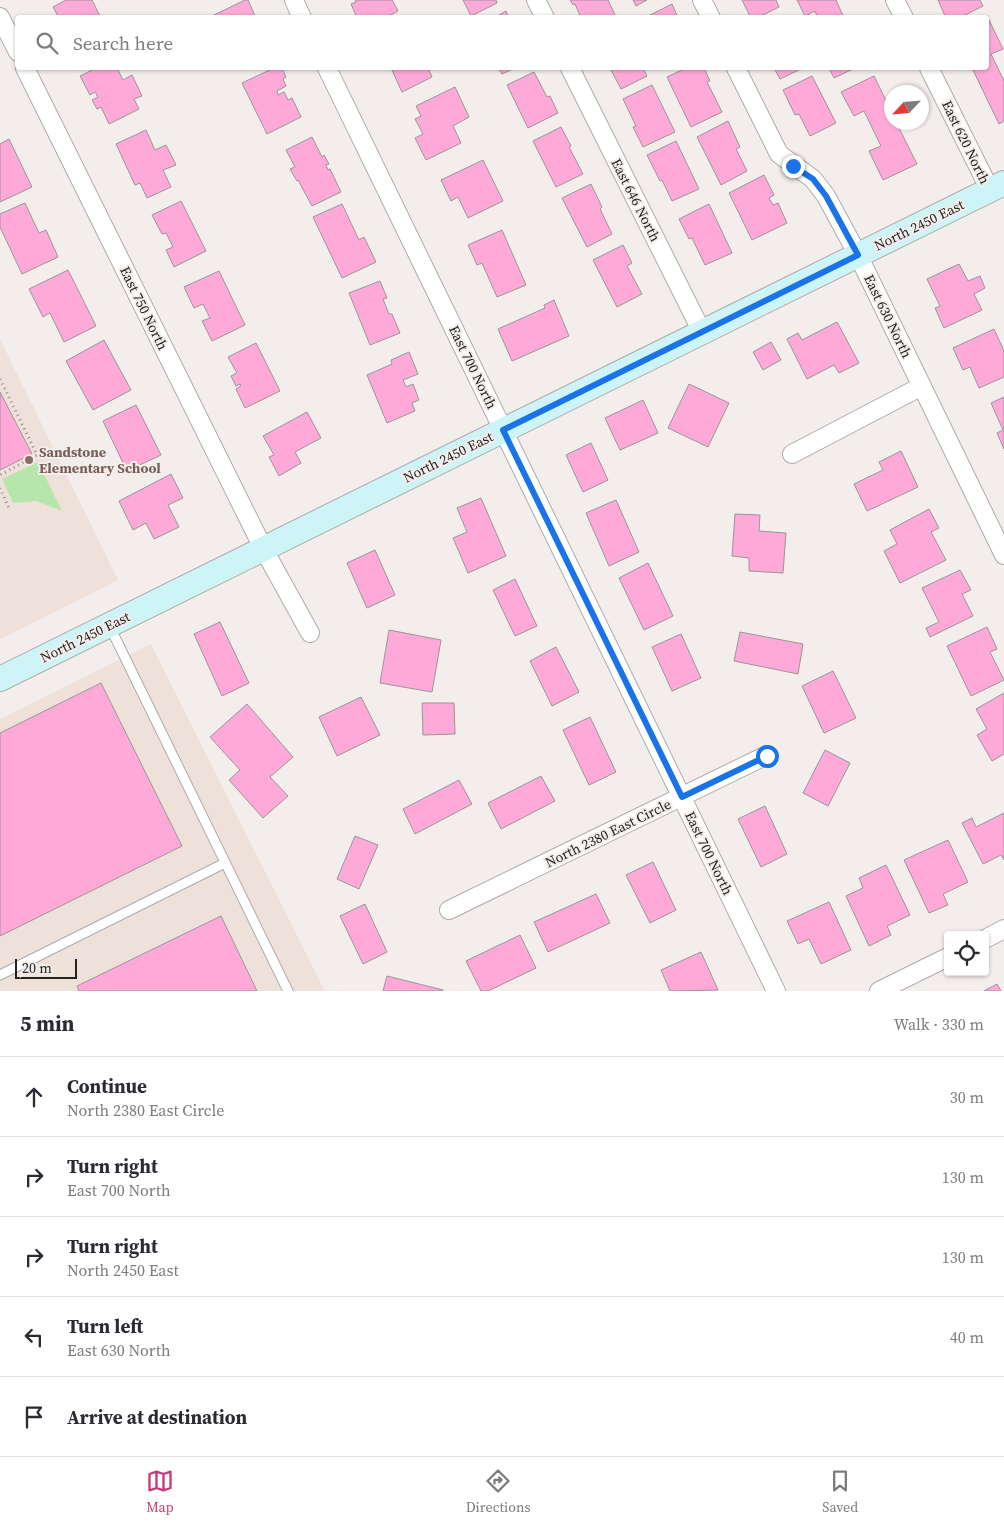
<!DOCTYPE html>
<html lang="en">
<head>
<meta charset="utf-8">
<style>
  :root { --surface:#fff; --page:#f7f7f7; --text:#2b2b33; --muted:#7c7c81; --line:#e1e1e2; --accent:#c23b7a }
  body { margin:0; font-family:"Source Serif 4",serif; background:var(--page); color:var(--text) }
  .controls { position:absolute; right:15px; bottom:15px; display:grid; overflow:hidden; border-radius:5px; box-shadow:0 1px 4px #0004 }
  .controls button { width:45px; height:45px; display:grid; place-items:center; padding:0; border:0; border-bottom:1px solid var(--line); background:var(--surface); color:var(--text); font:25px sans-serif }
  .compass { position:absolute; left:884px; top:85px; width:45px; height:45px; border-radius:50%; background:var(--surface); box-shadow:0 1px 4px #0004; rotate:244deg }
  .scale { position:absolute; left:15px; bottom:12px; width:62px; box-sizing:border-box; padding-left:5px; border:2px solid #252322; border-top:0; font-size:14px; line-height:18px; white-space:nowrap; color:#252322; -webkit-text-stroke:4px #f3eeeb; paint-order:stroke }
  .stop { position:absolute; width:15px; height:15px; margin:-11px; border:4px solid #1a73e8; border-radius:50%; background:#fff }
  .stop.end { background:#1a73e8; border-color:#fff; box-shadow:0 1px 5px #0008 }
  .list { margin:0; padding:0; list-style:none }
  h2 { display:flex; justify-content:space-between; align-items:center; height:65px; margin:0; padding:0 20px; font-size:21px }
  h2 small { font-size:16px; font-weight:400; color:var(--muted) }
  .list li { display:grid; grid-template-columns:32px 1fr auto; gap:15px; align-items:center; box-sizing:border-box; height:80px; padding:0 20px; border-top:1px solid var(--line) }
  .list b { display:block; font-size:19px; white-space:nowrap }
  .list p { margin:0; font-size:16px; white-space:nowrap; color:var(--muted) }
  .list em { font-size:16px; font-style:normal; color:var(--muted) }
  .icon { flex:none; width:28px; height:28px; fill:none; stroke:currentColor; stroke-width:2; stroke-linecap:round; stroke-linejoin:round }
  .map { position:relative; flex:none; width:1004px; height:991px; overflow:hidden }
  .search { position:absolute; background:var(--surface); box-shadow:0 1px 4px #0004; left:15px; right:15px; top:15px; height:55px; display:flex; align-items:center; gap:12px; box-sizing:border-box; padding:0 18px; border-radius:5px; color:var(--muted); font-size:19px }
  .sheet { height:465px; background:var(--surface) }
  nav { display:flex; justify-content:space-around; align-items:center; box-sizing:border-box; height:70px; border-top:1px solid var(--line); background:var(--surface); font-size:14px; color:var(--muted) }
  nav a { display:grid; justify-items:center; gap:2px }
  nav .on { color:var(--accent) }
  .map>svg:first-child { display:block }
  .built { fill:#eee1da }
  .green { fill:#b7e6ac }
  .building { fill:#fea9d7; stroke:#9a9598 }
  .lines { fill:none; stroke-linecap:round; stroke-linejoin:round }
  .lane-casing { stroke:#b0aba9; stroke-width:11 }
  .street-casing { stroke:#b0aba9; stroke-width:20 }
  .secondary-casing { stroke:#b0aba9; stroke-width:26 }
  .path { stroke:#969290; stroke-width:3; stroke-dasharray:1 4; stroke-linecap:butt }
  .lane { stroke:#fff; stroke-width:9 }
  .street { stroke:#fff; stroke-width:18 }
  .secondary { stroke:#cdf5f8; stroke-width:24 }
  .route { stroke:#1a73e8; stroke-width:6 }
  .education-dot { fill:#8d6e63; stroke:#f3eeeb; stroke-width:2 }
  .labels { text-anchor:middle; stroke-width:4; stroke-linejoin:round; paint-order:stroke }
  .street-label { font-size:14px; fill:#252322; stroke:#f3eeeb }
  .education-label { font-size:14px; font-weight:bold; fill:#785e54; stroke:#f3eeeb; text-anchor:start }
</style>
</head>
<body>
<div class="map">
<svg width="1004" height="991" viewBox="0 0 1004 991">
  <rect width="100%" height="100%" fill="#f3eeeb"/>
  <path class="built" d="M0,339L118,580L0,639Z
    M151,644L325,991H0V719Z"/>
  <path class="green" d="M38,462L62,511L36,501L13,503L2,479Z"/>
  <path class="building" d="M66,0H92L101,18H59L53,7Z
    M245,0H248L256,18H208Z
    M355,0H392L398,11L385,18H357L351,4L356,2Z
    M463,0H496L497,3L471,16Z
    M570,0H608L616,17L581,18L575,4L573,5Z
    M633,0H647L636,6Z
    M742,0H776L779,7L757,18H751Z
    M797,0H836L844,18H818L815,11L805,16Z
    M938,0H980L983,6L959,18H946Z
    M672,4L678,18H644Z
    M506,11L509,18H494Z
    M989,20L1003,49L991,54L1004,81V121L999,124L972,68H986V21Z
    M96,68H117L123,80L132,75L142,96L134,99L139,109L109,124L101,107L97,109L92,100L98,97L95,92L90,95L80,76Z
    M274,68H282L286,77L283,79L286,86L277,91L278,95L284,92L288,100L292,98L301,117L267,134L242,83Z
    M391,68H428L432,77L402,92Z
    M498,68H515L502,74Z
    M610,68H643L647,76L621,89Z
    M686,68H704L710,81L707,82L722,112L691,127L667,77Z
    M774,68H803L780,79Z
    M829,68H855L834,78Z
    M534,72L547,97L550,96L558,113L528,128L507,85Z
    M812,76L836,123L810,136L799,114L795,115L783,90Z
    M874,76L892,113V122H896L917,164L883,180L869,151L881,146L864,111L854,116L841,92Z
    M652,85L675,132L643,147L633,127L636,126L623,99Z
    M455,87L469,117L453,126L461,143L426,160L415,138L423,134L415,119L421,116L416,106Z
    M728,121L740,147L736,149L747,171L721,185L697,137Z
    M561,127L571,146L569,147L583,174L556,187L533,141Z
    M146,130L155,150L166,145L176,165L163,170L171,187L147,198L140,183L135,185L116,144Z
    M312,137L322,157L324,155L329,164L326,165L328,170L330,169L341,192L312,206L298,180L297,181L290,169L295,167L286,150Z
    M9,139L32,187L0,202V144Z
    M676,141L699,189L672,201L662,180L660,181L647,155Z
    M483,160L503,201L468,218L458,197L451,201L441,180Z
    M764,175L774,195L769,198L773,205L778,203L787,223L752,240L729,193Z
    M591,184L602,207L600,209L612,234L587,247L562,198Z
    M181,201L206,251L174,267L166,250L173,247L166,233L162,234L152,215Z
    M25,203L39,233L46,230L58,257L22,274L0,227V214Z
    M342,204L359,240L364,237L376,262L342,278L313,217Z
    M709,204L732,253L705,265L692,238L689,239L679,219Z
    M502,230L526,285L497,297L482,263L477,265L468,245Z
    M623,245L632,263L627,266L642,294L617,307L593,260Z
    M959,264L968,281L980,276L985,288L974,294L982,310L944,328L935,308L940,306L927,279Z
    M68,270L96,326L64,342L50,313L43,317L29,289Z
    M219,271L245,325L212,341L202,321L210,318L203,304L194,308L184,287Z
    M380,281L387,298L383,299L389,314H392L400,333L370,345L349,293Z
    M554,300L569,336L512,361L498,329L545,308L544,305Z
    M837,322L859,363L839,373L834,365L807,379L787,339L798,333L802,340Z
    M994,329L1004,351V377L979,388L970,367L963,370L953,348Z
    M104,340L131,390L93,410L66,361Z
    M771,342L781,360L763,370L753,352Z
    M256,343L280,391L245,408L236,389L241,386L240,384L236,386L231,376L237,373L228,357Z
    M409,352L418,374L403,380L406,387L413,384L419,400L412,403L415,411L387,423L367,375L392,364L391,360Z
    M689,384L729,403L708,447L668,428Z
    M0,392L32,454L0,470Z
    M1004,397V449L997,433L1003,430L991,403Z
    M643,400L658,433L620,450L605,418Z
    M136,405L161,455L127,471L103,421Z
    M307,412L321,438L295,452L301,463L279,476L269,457L274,455L263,436Z
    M591,443L608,480L583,492L566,455Z
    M901,451L918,487L867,511L854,484L883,470L879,462Z
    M171,474L183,498L168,505L179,527L154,539L146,523L133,530L119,501Z
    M481,498L506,556L468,573L453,538L467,532L457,508Z
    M616,500L639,552L609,566L586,513Z
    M929,509L939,528L931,532L946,560L900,583L884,551L897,544L890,530Z
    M735,514L760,515L759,531L786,533L783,573L749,571V558L732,556Z
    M375,550L395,595L367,608L347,563Z
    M648,563L673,616L644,630L619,578Z
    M960,570L971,590L962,594L973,616L930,637L926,628L939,622L922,588Z
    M515,579L537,626L515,636L493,590Z
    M220,622L249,683L222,696L194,634Z
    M987,627L997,649L990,652L1004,680L971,696L947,646Z
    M389,630L441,640L432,692L380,683Z
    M740,632L803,644L798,674L734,661Z
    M681,634L701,678L672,691L652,647Z
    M556,647L579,692L552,706L530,661Z
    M833,671L856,718L824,733L802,686Z
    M101,683L182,846L0,936V733Z
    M1004,693V754L992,761L977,735L987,729L976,709Z
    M361,697L380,735L337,756L319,717Z
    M422,703H454L455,734L423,735Z
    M247,704L293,757L270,777L288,796L263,818L229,780L240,770L210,737Z
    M590,717L616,772L589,785L563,730Z
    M825,750L850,763L828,806L803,793Z
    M541,776L555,801L501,829L488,803Z
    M459,780L472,804L415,834L403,809Z
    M765,806L787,854L761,867L738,819Z
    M1004,813V860L1001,855L983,864L962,823L972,818L976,827Z
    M355,836L378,845L359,889L337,879Z
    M948,840L968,882L943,894L948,905L929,913L904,860Z
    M653,862L676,910L650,923L626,875Z
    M886,865L910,915L887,926L891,935L869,946L846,896L863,888L859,878Z
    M596,894L610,923L548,952L534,922Z
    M829,902L851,950L821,964L809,939L798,944L787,921Z
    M365,904L387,952L363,964L340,916Z
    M221,916L257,991H79L77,986Z
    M520,935L536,968L488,991H481L466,961Z
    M701,952L718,990L670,991L661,970Z
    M387,976L443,990V991H383Z
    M997,984L1001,991H984Z"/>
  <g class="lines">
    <g class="lane-casing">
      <path id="lane" d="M109,625L288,991
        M0,975L225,863"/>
    </g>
    <g class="street-casing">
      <path id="street" d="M294,0L302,18
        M536,0L545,18
        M702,0L711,18
        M895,0L904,18
        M0,17L18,52
        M25,68L263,548L310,633
        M327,68L776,991
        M570,68L702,332
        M736,68L779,154L813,179L826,196L858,255L1004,555
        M929,68L990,190
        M792,454L922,386
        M449,910L767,755
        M985,939L1004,929
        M879,991L948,957"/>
    </g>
    <g class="secondary-casing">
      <path id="secondary" d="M0,679L1004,183"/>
    </g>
    <path class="path" d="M0,379L37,455L0,475
      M0,488L9,508"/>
    <use href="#lane" class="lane"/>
    <use href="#street" class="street"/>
    <use href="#secondary" class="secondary"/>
  </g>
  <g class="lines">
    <path class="route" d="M767,756L682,797L503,430L858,255L826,196L813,179L793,166"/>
  </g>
  <circle class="education-dot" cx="29" cy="460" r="5"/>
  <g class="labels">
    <g class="street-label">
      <text transform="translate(966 142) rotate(64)" y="5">East 620 North</text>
      <text transform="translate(636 200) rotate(63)" y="5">East 646 North</text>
      <text transform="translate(919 225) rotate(-26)" y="5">North 2450 East</text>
      <text transform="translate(144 308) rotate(64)" y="5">East 750 North</text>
      <text transform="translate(888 316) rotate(64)" y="5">East 630 North</text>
      <text transform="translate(473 367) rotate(64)" y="5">East 700 North</text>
      <text transform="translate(448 457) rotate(-26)" y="5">North 2450 East</text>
      <text transform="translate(85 637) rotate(-26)" y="5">North 2450 East</text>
      <text transform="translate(608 833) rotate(-26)" y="5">North 2380 East Circle</text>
      <text transform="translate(709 853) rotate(64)" y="5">East 700 North</text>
    </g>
    <g class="education-label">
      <text x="39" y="457">Sandstone<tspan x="39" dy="16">Elementary School</tspan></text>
    </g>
  </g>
</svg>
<div class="controls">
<button><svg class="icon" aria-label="locate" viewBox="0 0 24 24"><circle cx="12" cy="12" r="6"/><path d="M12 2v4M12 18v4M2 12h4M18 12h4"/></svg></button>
</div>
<svg class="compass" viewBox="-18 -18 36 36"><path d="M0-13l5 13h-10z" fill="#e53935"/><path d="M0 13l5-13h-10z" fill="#7c7c81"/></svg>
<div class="scale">20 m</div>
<div class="stop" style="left:767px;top:756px"></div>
<div class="stop end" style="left:793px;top:166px"></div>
<div class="search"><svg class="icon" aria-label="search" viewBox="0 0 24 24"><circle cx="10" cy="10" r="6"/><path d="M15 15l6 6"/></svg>Search here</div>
</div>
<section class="sheet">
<h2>5 min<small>Walk · 330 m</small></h2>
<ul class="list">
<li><svg class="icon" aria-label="ahead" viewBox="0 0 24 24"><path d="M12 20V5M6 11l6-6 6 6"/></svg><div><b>Continue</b><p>North 2380 East Circle</p></div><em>30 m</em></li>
<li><svg class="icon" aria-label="right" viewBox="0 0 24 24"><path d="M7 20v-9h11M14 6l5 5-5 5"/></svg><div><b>Turn right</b><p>East 700 North</p></div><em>130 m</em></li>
<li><svg class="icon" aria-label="right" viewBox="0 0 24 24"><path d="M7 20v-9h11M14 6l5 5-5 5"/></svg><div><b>Turn right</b><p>North 2450 East</p></div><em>130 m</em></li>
<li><svg class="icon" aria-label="left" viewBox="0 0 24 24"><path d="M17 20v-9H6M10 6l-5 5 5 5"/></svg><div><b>Turn left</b><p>East 630 North</p></div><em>40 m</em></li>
<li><svg class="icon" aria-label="arrive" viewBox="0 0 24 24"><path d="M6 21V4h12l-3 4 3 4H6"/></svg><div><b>Arrive at destination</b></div></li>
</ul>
</section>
<nav>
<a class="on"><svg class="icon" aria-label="map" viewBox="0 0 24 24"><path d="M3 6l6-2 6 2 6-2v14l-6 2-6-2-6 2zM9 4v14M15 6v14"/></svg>Map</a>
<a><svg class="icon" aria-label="directions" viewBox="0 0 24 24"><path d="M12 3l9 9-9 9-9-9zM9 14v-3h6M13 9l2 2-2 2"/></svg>Directions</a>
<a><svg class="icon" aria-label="saved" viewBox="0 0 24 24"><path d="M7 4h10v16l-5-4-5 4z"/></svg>Saved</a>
</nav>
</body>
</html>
